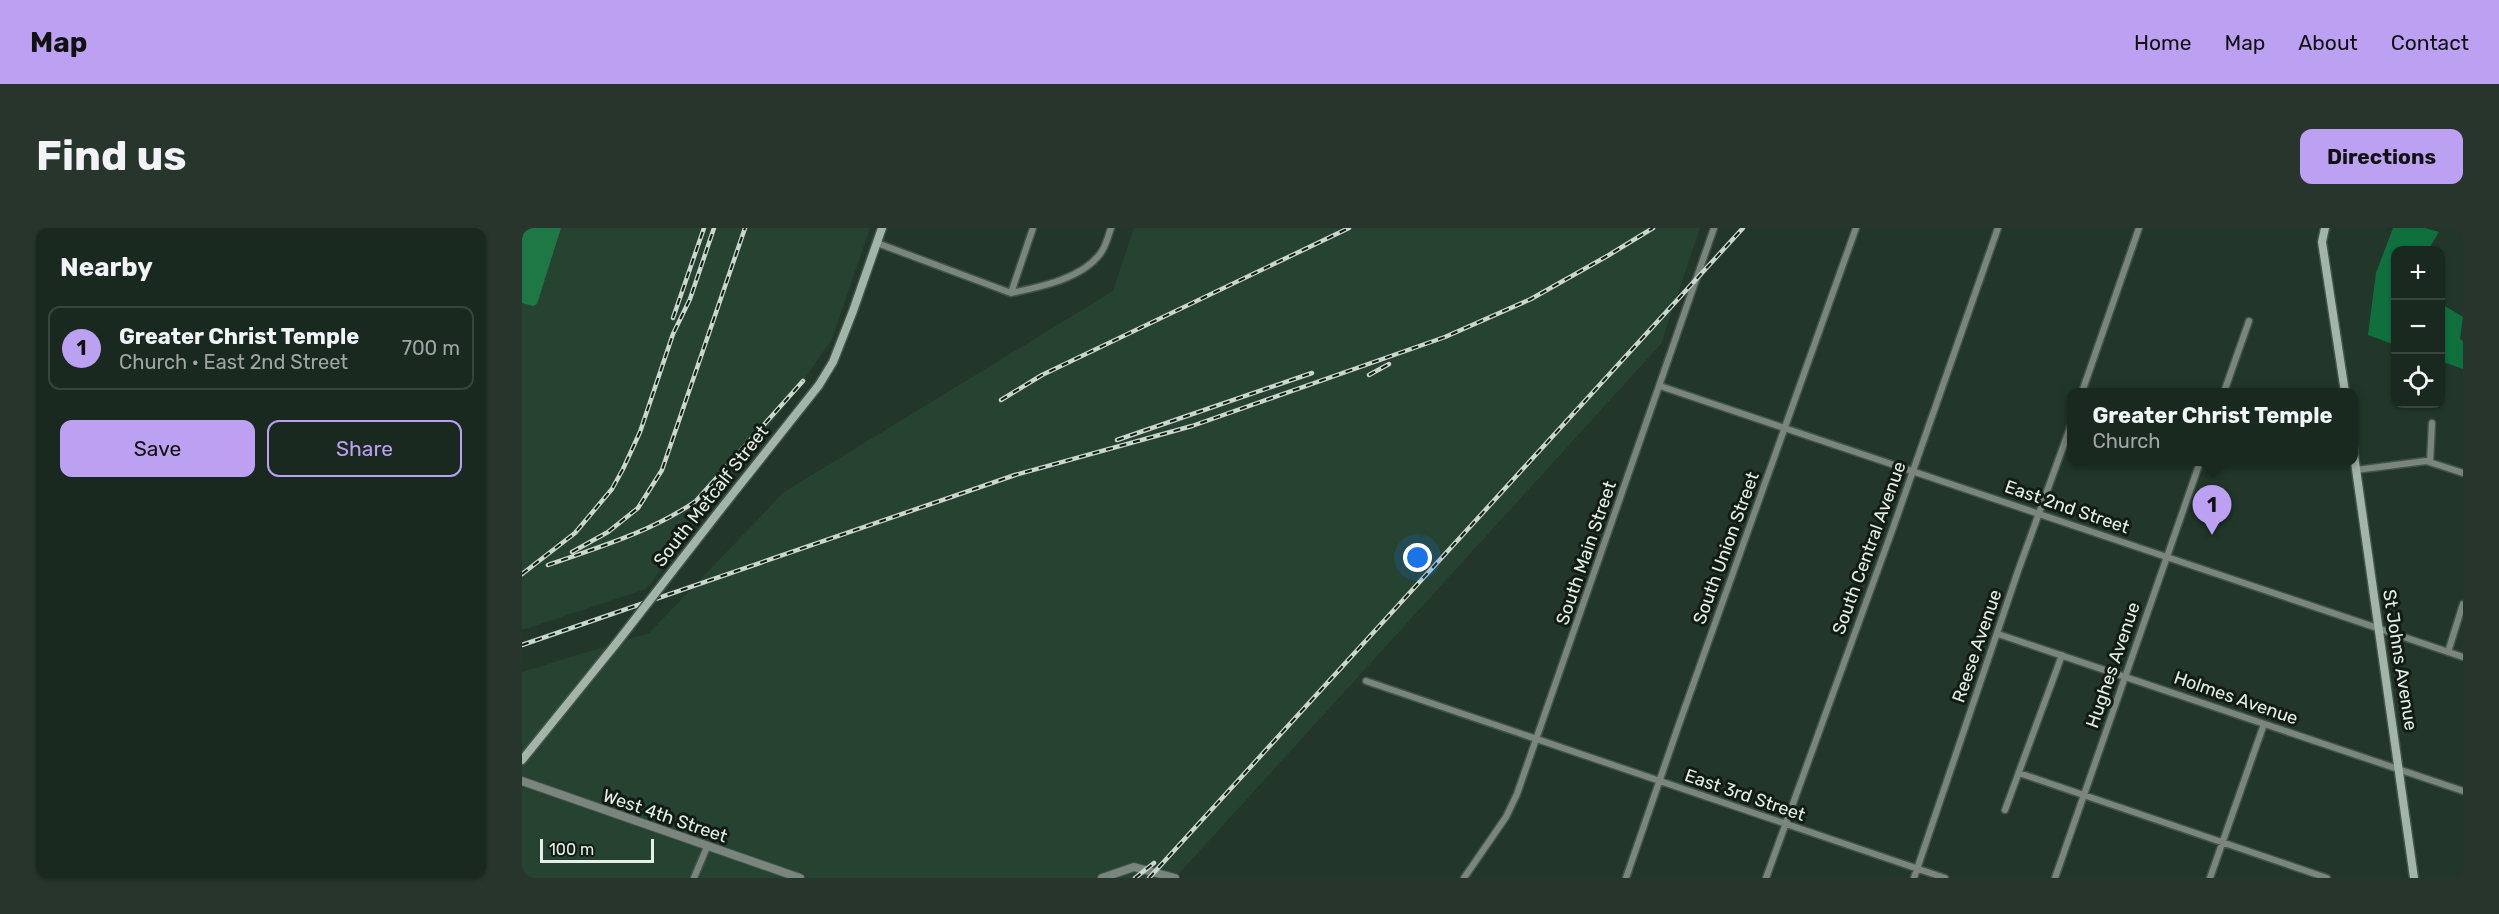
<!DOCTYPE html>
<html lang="en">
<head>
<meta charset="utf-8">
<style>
  :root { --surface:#1a291f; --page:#27352c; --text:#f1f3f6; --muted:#9fa6a4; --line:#38453d; --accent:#bca0f2 }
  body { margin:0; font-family:Rubik,sans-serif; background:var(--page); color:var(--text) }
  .controls { position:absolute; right:18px; top:18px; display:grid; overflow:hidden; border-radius:12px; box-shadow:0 2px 4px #0004 }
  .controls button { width:54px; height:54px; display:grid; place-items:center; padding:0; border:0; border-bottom:2px solid var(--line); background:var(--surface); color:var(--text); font:30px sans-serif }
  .scale { position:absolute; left:18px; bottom:15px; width:114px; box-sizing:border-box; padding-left:6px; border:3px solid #e3f0e7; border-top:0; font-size:16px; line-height:21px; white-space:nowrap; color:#e3f0e7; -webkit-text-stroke:4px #121c15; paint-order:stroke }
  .you { position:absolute; left:896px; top:330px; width:21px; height:21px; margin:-15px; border:4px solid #fff; border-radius:50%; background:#1a73e8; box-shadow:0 0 0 9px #1a73e833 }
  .badge { display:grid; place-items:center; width:39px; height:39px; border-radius:50%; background:var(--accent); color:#111; font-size:20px; font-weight:700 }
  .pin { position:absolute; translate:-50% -50px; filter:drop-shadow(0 2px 3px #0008) }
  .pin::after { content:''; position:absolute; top:32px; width:21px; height:18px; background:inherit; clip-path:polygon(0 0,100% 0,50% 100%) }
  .popup { position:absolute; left:1545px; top:160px; width:291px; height:78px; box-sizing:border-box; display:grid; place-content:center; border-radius:12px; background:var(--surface); filter:drop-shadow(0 2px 4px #0005); font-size:20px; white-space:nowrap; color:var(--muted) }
  .popup b { font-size:22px; color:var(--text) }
  .popup::after { content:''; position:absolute; left:50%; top:100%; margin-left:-12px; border:12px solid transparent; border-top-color:var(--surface) }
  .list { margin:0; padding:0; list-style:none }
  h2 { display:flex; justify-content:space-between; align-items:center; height:78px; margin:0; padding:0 24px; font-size:26px }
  h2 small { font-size:20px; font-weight:400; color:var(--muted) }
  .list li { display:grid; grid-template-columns:39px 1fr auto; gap:18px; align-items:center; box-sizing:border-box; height:84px; margin:0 12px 12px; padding:0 12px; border:2px solid var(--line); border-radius:12px }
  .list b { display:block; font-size:22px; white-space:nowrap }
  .list p { margin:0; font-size:20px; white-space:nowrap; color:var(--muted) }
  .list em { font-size:20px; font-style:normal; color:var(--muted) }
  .actions { display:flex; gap:12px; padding:18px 24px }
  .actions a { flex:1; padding:14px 0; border:2px solid var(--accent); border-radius:12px; text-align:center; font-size:21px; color:var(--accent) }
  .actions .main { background:var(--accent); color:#111 }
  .icon { flex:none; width:33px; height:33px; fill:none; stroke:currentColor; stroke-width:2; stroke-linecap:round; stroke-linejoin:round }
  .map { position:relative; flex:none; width:1941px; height:650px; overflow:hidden; border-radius:12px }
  header { display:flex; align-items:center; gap:36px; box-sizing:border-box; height:84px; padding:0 30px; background:var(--accent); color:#111 }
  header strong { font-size:28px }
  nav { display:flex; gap:33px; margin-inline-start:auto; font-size:21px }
  .intro { display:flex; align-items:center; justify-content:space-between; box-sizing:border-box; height:144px; padding:0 36px }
  h1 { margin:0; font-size:42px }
  .button { padding:15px 27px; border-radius:12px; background:var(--accent); color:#111; font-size:21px; font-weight:700 }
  main { display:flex; gap:36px; padding:0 36px }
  aside { flex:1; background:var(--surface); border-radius:12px; box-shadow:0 2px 4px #0004 }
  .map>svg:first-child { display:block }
  .built { fill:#264230 }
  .forest { fill:#0f703e }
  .water { fill:#1d7846 }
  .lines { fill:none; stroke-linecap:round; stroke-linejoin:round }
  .minor-casing { stroke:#415547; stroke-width:9 }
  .tertiary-casing { stroke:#415547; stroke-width:10 }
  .secondary-casing { stroke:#415547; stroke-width:11 }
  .minor { stroke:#7a857d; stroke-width:6 }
  .tertiary { stroke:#7a857d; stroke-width:8 }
  .secondary { stroke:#a3b4a8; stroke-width:8 }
  .rail-casing { stroke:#c9d7cd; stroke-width:4.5 }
  .rail { stroke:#121c15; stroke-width:2; stroke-dasharray:7; stroke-linecap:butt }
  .secondary-bridge-casing { stroke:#415547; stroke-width:11; stroke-linecap:butt }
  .secondary-bridge { stroke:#a3b4a8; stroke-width:8 }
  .labels { text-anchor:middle; stroke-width:6; stroke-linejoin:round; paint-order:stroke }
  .street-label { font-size:18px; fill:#e3f0e7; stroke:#121c15 }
</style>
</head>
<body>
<header>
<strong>Map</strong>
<nav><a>Home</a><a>Map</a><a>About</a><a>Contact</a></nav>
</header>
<div class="intro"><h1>Find us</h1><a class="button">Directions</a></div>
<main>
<aside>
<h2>Nearby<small></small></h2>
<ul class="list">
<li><span class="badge">1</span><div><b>Greater Christ Temple</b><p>Church · East 2nd Street</p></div><em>700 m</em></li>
</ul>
<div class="actions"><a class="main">Save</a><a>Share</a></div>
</aside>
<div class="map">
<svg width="1941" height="650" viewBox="0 0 1941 650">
  <rect width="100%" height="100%" fill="#223729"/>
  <path class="built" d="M0,0H348L310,111L280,155L124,361L0,402Z
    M612,0H1178L1139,116L653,650H0V444L127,405L262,264L591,63Z"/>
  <path class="forest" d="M1871,0H1903L1917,4L1906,22H1874L1873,117L1846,107L1854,45Z
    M1918,75L1941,89L1938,111L1941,113V141L1919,133Z"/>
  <path class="water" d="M0,0H39L15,76L11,78L0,75Z"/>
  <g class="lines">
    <g class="minor-casing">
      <path id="minor" d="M355,15L489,65C518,59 559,51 578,26C584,19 586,8 589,0
        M489,65L511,0
        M1138,158L1941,429
        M1560,164L1617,0
        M1702,164L1727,93
        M1908,234L1910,195
        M1834,242L1904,233L1941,245
        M1476,406L1941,563
        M1926,424L1941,376
        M844,453L1423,650
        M1497,545L1805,650
        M1483,582L1540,427
        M172,650L185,619
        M942,650L984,589L995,566L1192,0
        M1104,650L1156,499L1334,0
        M1244,650L1371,300L1476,0
        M1392,650L1496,343L1549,197
        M1533,650L1678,234
        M1688,650L1742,496"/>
    </g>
    <g class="tertiary-casing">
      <path id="tertiary" d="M0,553L278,650
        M580,650L612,639L653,650"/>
    </g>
    <g class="secondary-casing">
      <path id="secondary" d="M1803,0L1800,14L1823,164
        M1831,220L1892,650
        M198,282L297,157L311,134L331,83L360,0
        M0,532L93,417"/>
    </g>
    <use href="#minor" class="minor"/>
    <use href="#tertiary" class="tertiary"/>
    <use href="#secondary" class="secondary"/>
    <g class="rail-casing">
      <path id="rail" d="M151,90L182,0
        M847,147L867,136
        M479,172L520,147L827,0
        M595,212L790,145
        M50,324L86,304L116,280L140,242L223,0
        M26,337C77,319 129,304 174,273L281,153
        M0,346L53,305L90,261L101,241L118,204L151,106L168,71L192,0
        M0,417L493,247L670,198L923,109L1009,71L1087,27L1131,0
        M613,650L632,635
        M627,650L1221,0"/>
    </g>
    <use href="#rail" class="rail"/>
    <g class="secondary-bridge-casing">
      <path id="secondary-bridge" d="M93,417L198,282"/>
    </g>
    <use href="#secondary-bridge" class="secondary-bridge"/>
  </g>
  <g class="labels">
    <g class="street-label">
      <text transform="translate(189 268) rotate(-52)" y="6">South Metcalf Street</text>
      <text transform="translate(1545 279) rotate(19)" y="6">East 2nd Street</text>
      <text transform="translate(1204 320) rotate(-70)" y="6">South Union Street</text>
      <text transform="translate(1347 320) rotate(-70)" y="6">South Central Avenue</text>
      <text transform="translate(1064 325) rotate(-71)" y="6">South Main Street</text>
      <text transform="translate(1455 418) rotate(-71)" y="6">Reese Avenue</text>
      <text transform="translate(1878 432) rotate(81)" y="6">St Johns Avenue</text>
      <text transform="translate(1591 437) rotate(-71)" y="6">Hughes Avenue</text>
      <text transform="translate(1714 470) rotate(19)" y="6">Holmes Avenue</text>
      <text transform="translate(1223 567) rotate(19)" y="6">East 3rd Street</text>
      <text transform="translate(143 588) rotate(19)" y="6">West 4th Street</text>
    </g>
  </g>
</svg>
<div class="controls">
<button>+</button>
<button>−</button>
<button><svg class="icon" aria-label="locate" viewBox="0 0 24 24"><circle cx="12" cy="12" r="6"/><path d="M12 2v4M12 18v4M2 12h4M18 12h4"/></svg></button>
</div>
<div class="scale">100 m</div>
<div class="you"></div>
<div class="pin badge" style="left:1690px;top:307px">1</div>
<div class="popup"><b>Greater Christ Temple</b>Church</div>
</div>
</main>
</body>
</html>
